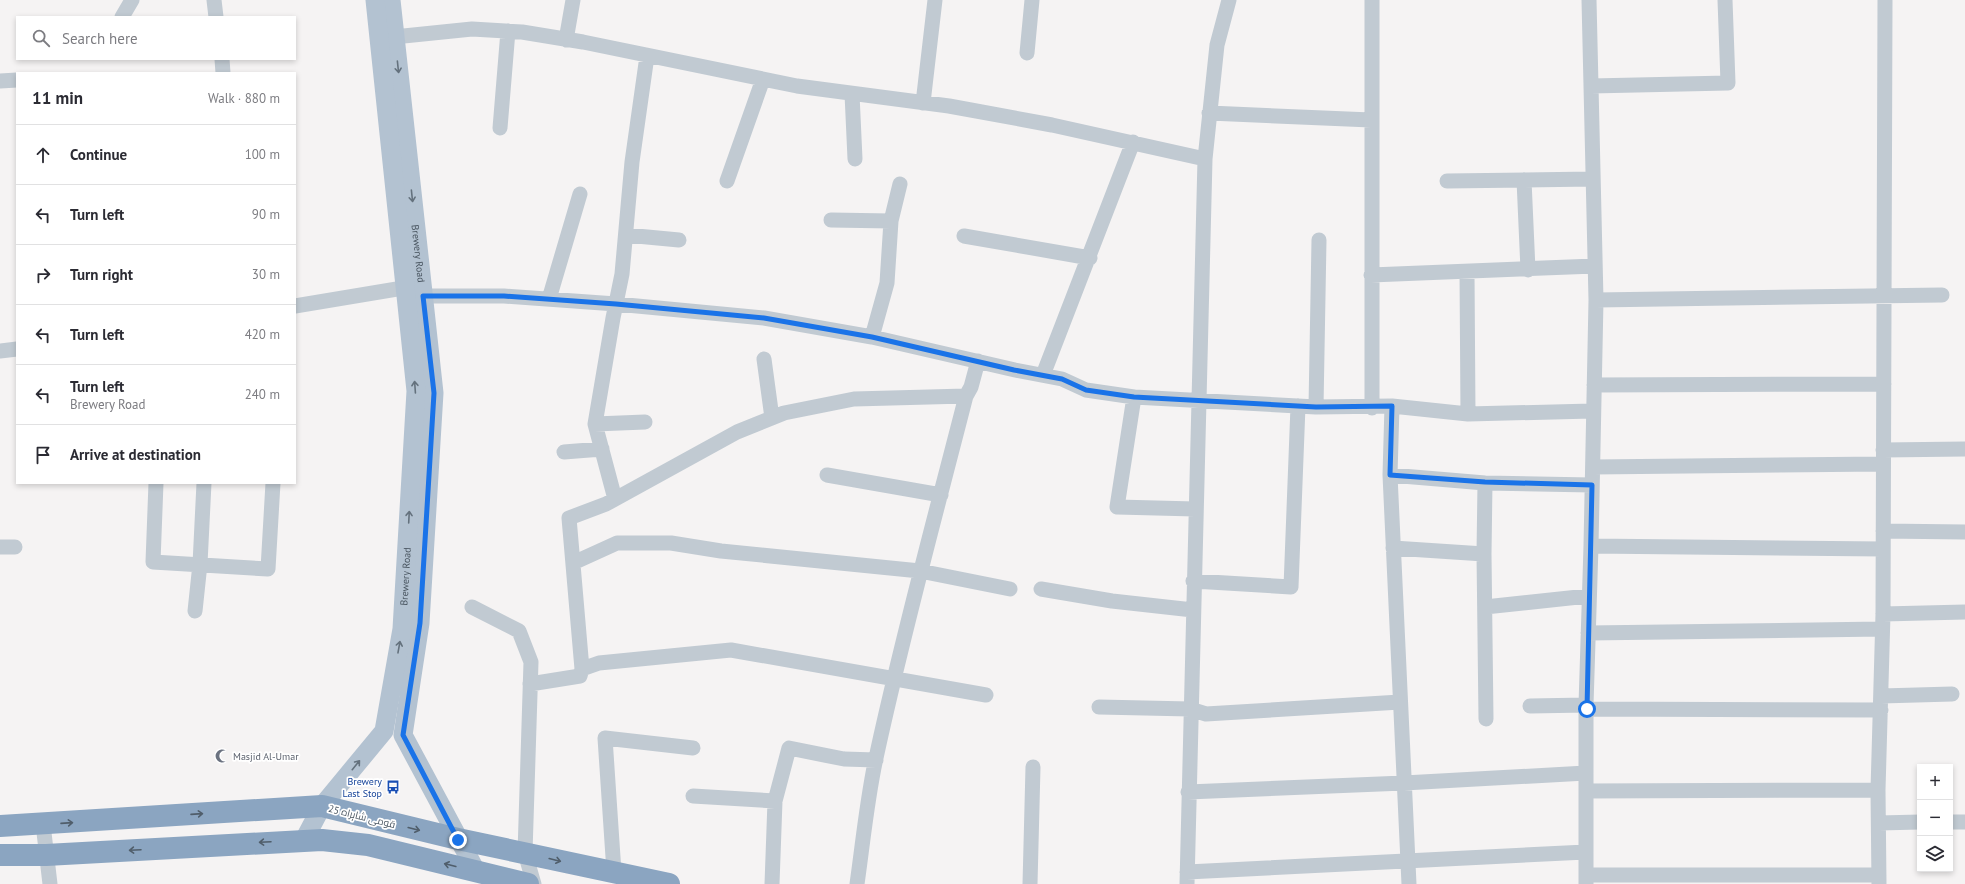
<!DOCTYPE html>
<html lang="en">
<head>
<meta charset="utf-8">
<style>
  :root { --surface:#fff; --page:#f2f2f3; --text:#2b2b33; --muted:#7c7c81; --line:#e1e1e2 }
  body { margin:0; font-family:"PT Sans",Cairo,sans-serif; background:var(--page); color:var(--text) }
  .controls { position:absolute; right:12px; bottom:12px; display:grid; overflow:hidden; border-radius:0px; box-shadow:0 2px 6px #0003 }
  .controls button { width:36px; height:36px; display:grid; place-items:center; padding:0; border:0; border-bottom:1px solid var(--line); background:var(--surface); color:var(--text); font:20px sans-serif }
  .stop { position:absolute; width:12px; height:12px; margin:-9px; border:3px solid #1a73e8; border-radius:50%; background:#fff }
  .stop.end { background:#1a73e8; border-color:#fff; box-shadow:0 1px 4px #0008 }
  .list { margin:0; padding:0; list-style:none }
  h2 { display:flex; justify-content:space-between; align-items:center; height:52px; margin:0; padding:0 16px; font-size:17px }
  h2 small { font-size:13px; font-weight:400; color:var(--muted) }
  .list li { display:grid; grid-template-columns:26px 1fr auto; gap:12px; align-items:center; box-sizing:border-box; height:60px; padding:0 16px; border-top:1px solid var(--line) }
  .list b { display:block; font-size:15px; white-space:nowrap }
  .list p { margin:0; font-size:13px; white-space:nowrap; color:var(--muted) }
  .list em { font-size:13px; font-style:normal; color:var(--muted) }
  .icon { flex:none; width:22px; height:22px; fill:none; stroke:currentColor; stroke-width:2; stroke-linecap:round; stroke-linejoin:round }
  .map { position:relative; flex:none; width:1965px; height:884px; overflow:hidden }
  .search { position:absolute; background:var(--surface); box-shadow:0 2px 6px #0003; left:16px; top:16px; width:280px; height:44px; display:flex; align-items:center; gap:10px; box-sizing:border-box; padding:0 14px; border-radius:0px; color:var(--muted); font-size:15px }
  .panel { position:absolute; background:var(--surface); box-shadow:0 2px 6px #0003; left:16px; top:72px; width:280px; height:412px; border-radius:0px }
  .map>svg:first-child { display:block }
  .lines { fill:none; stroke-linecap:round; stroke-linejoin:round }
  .minor { stroke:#c1cad2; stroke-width:15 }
  .major { stroke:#b3c2d1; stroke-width:19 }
  .highway { stroke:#8ba5c1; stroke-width:22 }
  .oneway { stroke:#64717d }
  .oneway2 { stroke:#505e6b }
  .route { stroke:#1a73e8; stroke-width:5 }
  .labels { text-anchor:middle; stroke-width:3.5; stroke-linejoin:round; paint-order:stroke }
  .street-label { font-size:10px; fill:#4a5661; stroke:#fff }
  .worship-label { font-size:10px; fill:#5b616d; stroke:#fff; text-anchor:start }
  .transit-label { font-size:10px; fill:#164399; stroke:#fff; text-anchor:end }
</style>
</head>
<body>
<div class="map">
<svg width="1965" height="884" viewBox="0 0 1965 884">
  <rect width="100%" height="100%" fill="#f5f3f3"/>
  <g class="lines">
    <path class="minor" d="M214,0L216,17
      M1372,0V408
      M122,17L132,0
      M384,38L472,29L522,32L583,42L797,86L949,106L1052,125L1205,159
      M566,40L573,0
      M1027,53L1032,0
      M222,59L223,73
      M0,81L17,80
      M1591,86L1728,83L1725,0
      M852,94L855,159
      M923,103L935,0
      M1209,113L1371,120
      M500,128L508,31
      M1524,180L1528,270
      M727,181L763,79
      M1447,181L1593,179
      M831,220L891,221
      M626,235L679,240
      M964,236L1090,258
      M1467,272L1468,414
      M1371,275L1595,266
      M423,296H504L616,304L764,318L872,337L1015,370L1062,379L1086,390L1134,397L1316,407L1392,406L1468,414L1592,411
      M549,299L580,194
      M1596,300L1942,295
      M295,306L415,286
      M872,337L887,283L891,221L900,184
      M0,351L17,349
      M764,359L772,418
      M1043,375L1133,142
      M1594,385L1884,384
      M1134,397L1117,507L1195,509
      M1392,406L1390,475L1409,884
      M1316,407L1319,240
      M595,424L645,422
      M1883,450L1965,449
      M564,452L602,449
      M1593,467L1883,464
      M827,475L941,495
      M1390,475L1485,483L1592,485
      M156,483L153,562L268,569L273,483
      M615,499L595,424L613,318L622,274L632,162L647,56
      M1883,531L1965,532
      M1591,546L1883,549
      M0,547H15
      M1393,548L1484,554L1485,483
      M1484,554L1486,719
      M573,563L617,543H671L721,551L920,571L1010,589
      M1193,581L1291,587L1298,406
      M1041,589L1112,601L1193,610
      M472,607L519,631L531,662L525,853L534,884
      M1485,607L1588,596
      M195,611L200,564L204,483
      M1883,614L1965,612
      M1588,633L1882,629
      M582,669L599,663L731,650L986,695
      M530,684L580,676L582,669L569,518L606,504L737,432L784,413L854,399L966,396
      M1881,696L1952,694
      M1530,706L1586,705
      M1099,707L1190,709L1206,714L1400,702
      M1587,709L1881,710
      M1586,791L1878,790
      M1188,792L1404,783L1586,773
      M693,796L775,801
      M1950,822H1965
      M1879,823L1920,822
      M43,824L50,884
      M614,872L605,738L693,748
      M1187,872L1586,852
      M1586,875H1879
      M772,884L775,801L789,748L844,759L876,760
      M857,884C863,842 867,799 876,758C902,637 935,517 966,396L971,387L978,361
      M1030,884L1033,767
      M1187,884L1205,159L1217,45L1229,0
      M1586,884V705L1591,546L1596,300L1589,0
      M1879,884L1878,790L1883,614L1885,0"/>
    <g class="major">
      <path id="s1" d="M391,0L434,393L420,623L403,735L476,871"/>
      <path id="s2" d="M304,840L322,806L384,731L402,629L416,391L375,0"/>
    </g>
    <path class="highway" d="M0,826L322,806L458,839L669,884
      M0,855H46L322,840L368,845L528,884"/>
  </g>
  <defs><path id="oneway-shaft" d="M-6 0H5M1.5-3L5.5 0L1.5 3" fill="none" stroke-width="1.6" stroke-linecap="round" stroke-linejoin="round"/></defs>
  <g class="oneway">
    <use href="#oneway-shaft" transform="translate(398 67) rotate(84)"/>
    <use href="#oneway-shaft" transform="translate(412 196) rotate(84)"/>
    <use href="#oneway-shaft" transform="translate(415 387) rotate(-94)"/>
    <use href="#oneway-shaft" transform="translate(409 517) rotate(-87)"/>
    <use href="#oneway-shaft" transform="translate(399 647) rotate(-80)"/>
    <use href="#oneway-shaft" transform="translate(356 765) rotate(-51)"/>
  </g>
  <g class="oneway2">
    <use href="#oneway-shaft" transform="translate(197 814) rotate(-4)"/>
    <use href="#oneway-shaft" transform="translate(67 823) rotate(-4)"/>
    <use href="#oneway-shaft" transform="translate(414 829) rotate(14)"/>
    <use href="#oneway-shaft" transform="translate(265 842) rotate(177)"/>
    <use href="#oneway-shaft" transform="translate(135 850) rotate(177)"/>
    <use href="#oneway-shaft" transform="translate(555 860) rotate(14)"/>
    <use href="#oneway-shaft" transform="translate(450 865) rotate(-166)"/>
  </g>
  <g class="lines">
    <path class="route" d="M458,840L403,735L420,623L434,393L423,296H504L616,304L764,318L872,337L1014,370L1062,379L1086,390L1134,397L1316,407L1392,406L1390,475L1485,482L1592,485L1587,709"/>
  </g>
  <defs>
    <g id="mosque-bare" transform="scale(1.08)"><path d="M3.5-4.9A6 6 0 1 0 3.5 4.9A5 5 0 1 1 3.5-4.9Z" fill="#6b7280" stroke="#fff" stroke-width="2.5" paint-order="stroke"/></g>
    <g id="bus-bare" transform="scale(1.08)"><path d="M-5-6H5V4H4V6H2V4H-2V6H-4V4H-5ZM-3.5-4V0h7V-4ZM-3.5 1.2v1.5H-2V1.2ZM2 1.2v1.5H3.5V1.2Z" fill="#1a4fb4" stroke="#fff" stroke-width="2.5" paint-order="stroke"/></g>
  </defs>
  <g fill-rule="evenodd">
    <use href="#mosque-bare" x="222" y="756"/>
    <use href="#bus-bare" x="393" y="787"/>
  </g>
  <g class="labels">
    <g class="street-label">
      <text dy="4" stroke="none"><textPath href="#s1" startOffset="255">Brewery Road</textPath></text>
      <text dy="4" stroke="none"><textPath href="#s2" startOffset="292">Brewery Road</textPath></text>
      <text transform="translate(362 816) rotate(14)" y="4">قومی شاہراہ 25</text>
    </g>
    <g class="worship-label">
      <text x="233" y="760">Masjid Al-Umar</text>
    </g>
    <g class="transit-label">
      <text x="382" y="785">Brewery<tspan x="382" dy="12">Last Stop</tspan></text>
    </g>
  </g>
</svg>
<div class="controls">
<button>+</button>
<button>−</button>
<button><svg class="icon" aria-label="layers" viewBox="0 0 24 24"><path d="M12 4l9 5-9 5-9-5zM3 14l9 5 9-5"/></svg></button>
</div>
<div class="stop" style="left:1587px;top:709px"></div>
<div class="stop end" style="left:458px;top:840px"></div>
<div class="search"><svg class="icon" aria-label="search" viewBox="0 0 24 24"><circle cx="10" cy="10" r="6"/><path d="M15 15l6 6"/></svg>Search here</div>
<section class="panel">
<h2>11 min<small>Walk · 880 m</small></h2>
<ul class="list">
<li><svg class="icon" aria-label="ahead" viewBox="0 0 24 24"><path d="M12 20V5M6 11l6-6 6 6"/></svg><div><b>Continue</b></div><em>100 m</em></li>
<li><svg class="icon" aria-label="left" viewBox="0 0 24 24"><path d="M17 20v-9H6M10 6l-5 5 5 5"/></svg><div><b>Turn left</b></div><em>90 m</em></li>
<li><svg class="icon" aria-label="right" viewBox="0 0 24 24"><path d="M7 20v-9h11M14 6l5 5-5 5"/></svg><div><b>Turn right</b></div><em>30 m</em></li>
<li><svg class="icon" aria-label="left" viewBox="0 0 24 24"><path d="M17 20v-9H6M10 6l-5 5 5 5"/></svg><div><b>Turn left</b></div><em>420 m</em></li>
<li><svg class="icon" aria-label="left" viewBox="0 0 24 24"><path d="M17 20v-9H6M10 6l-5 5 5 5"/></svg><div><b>Turn left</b><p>Brewery Road</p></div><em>240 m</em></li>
<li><svg class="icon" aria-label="arrive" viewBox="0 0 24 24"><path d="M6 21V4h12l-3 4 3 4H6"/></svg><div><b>Arrive at destination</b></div></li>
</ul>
</section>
</div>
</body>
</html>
